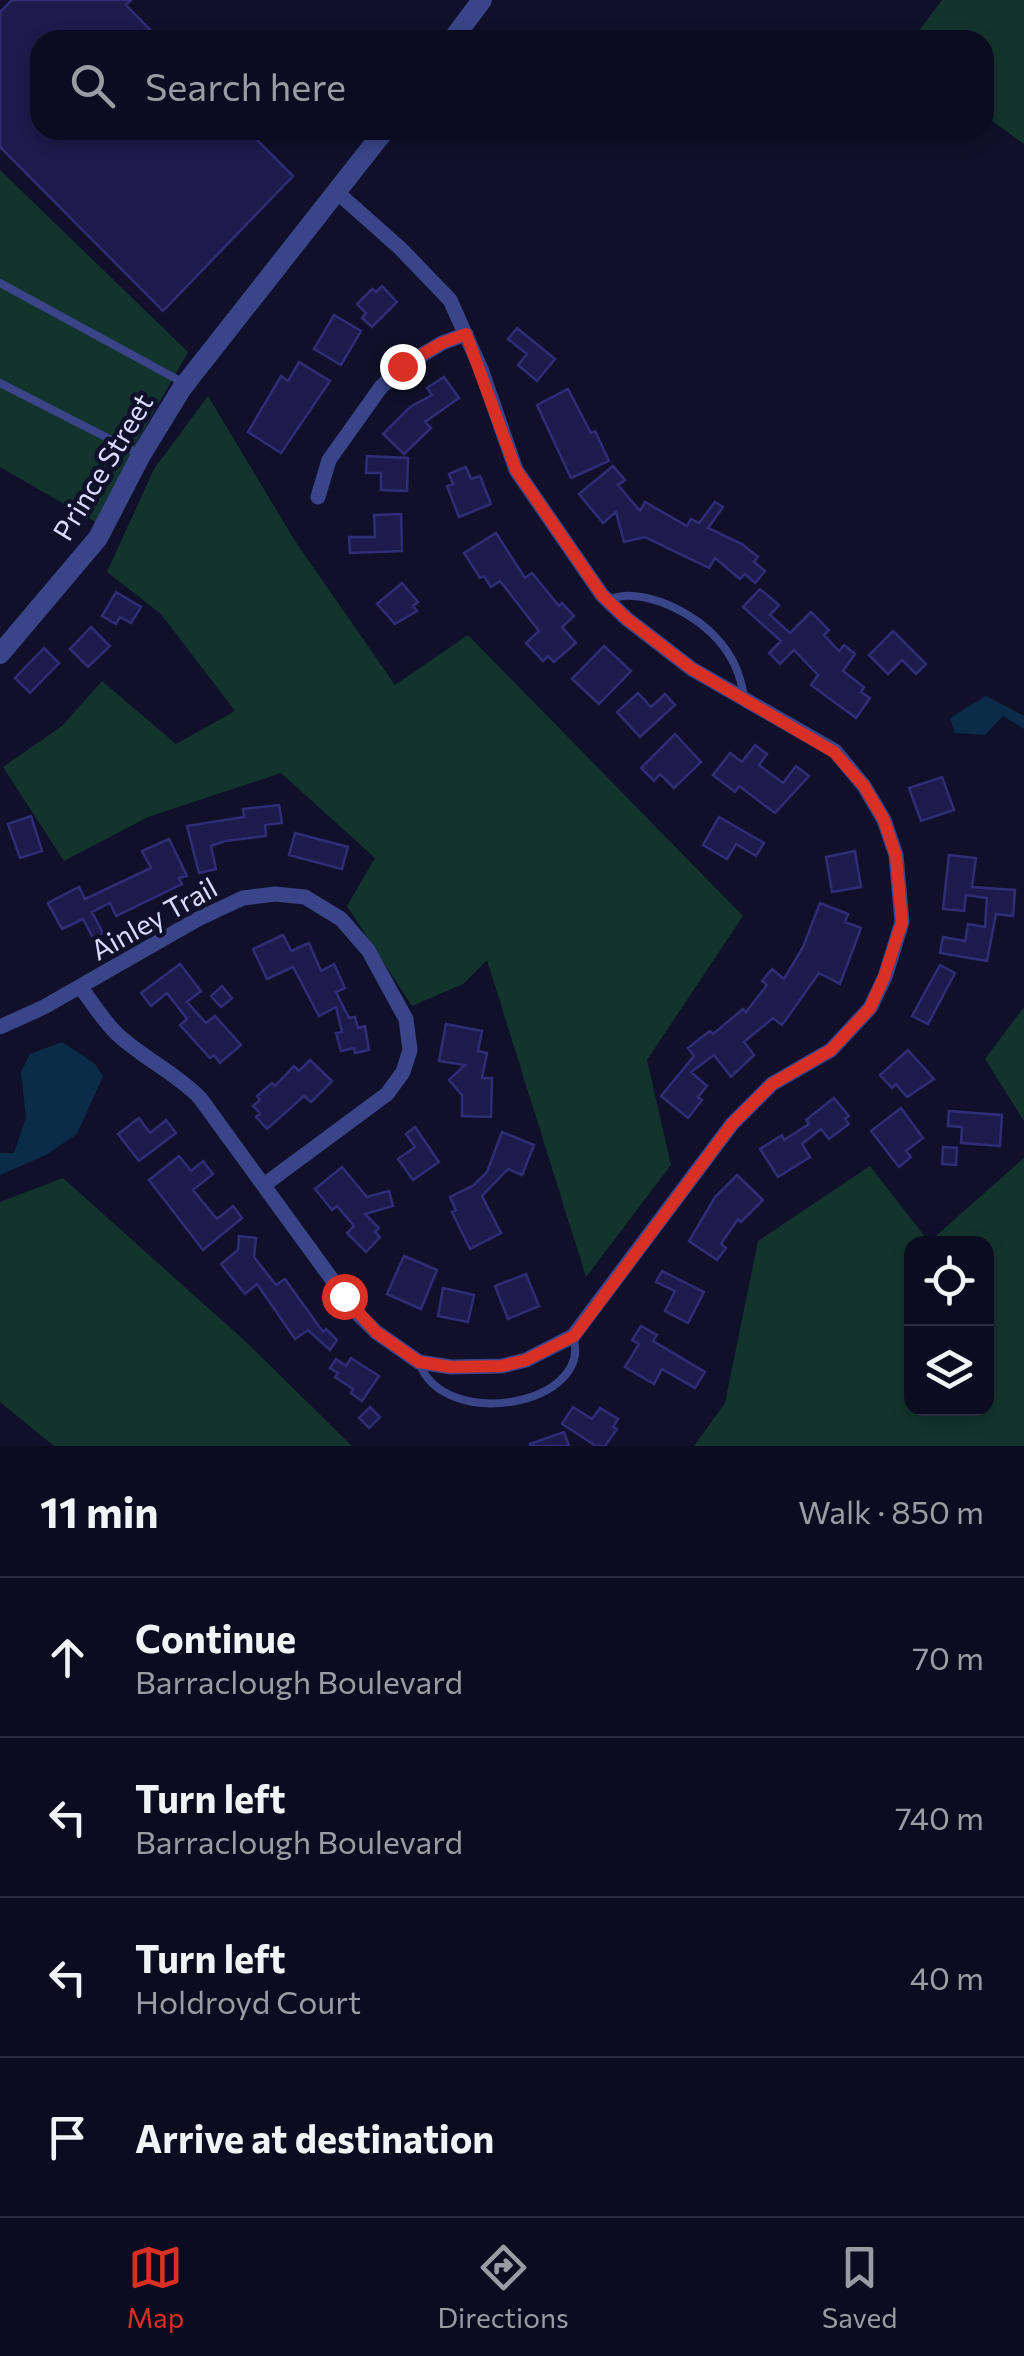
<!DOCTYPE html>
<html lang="en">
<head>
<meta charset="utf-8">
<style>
  :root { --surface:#0c0c20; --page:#1a1a2d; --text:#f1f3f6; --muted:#9a9ba5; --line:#2c2c3e; --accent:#d93025 }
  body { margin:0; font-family:Commissioner,sans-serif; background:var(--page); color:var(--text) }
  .controls { position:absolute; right:30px; bottom:30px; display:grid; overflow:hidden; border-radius:20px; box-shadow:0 5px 15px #0003 }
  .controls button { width:90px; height:90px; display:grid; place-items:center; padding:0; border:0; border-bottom:2px solid var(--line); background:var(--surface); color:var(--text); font:50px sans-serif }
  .stop { position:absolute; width:30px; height:30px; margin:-22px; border:8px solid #d93025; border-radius:50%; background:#fff }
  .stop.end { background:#d93025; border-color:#fff; box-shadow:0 2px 10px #0008 }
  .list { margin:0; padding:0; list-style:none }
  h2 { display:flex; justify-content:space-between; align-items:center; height:130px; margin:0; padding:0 40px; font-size:42px }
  h2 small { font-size:32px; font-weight:400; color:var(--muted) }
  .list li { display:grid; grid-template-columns:65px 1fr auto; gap:30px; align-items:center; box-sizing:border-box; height:160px; padding:0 40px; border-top:2px solid var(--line) }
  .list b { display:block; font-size:38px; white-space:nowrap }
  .list p { margin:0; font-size:32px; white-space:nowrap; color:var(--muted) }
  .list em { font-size:32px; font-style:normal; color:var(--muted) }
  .icon { flex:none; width:55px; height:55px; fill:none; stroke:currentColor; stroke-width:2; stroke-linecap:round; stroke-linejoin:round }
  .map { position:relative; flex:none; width:1024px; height:1446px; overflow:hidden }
  .search { position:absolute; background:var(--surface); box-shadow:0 5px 15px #0003; left:30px; right:30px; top:30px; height:110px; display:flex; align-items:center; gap:25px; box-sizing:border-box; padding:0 35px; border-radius:30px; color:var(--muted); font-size:38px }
  .sheet { height:770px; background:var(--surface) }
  nav { display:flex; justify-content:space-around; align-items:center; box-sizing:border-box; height:140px; border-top:2px solid var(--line); background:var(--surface); font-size:28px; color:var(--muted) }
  nav a { display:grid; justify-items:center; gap:5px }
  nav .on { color:var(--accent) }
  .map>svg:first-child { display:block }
  .green { fill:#13342d; fill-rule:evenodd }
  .water { fill:#0a2c49 }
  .building { fill:#1d1b4b; stroke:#2f2d77; stroke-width:2.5 }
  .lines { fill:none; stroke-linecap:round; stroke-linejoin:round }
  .service { stroke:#3a4589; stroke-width:8 }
  .minor { stroke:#3a4589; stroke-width:15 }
  .tertiary { stroke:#3a4589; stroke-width:20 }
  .route { stroke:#d93025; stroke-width:12 }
  .labels { text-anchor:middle; stroke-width:9; stroke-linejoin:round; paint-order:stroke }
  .street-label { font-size:28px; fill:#d9dbff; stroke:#10102a }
</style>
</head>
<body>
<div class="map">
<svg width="1024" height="1446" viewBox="0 0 1024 1446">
  <rect width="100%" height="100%" fill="#10102a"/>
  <path class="green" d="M942,0H1024V144L984,115V40H912Z
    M0,170L188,352L130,454L97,523L0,467Z
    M208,396L295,541L395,685L468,635L743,916L647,1060L671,1165L586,1277L487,960L463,984L412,1006L347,906L375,858L281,773L148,817L64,861L3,767L62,726L102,681L176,744L235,711L161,614L107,572L154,469Z
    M1024,1007V1121L985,1059Z
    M1024,1158V1446H694L725,1403L758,1241L870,1166L929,1242ZM912,1244H986V1408H912Z
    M63,1178L245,1341L352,1446H54L0,1402V1202Z"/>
  <path class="water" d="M986,696L1024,716V729L1003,716L985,735L955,733L950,718Z
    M62,1042L95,1064L103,1076L77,1134L46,1155L0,1175V1153H14L26,1118L21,1072L30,1054Z"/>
  <path class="building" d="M12,0H131L126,5L160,40H40V130H247L293,176L163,311L0,147V12Z
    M382,286L397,302L372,327L362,318L366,313L357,304L372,289L376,292Z
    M334,315L361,331L341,365L314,349Z
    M517,328L555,359L537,381L518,365L527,354L508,339Z
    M299,362L330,381L281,453L248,432L281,376L288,381Z
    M444,377L459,398L425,422L431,428L404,454L383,434L410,407L432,395L427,388Z
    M568,389L591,433L595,431L609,461L571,478L537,405Z
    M367,456L408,458L407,491L381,490V473H366Z
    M613,466L625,480L618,485L640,511L645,502L687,526L691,519L699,523L715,502L723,507L708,528L742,544L758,557L754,562L765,571L755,583L745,574L740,579L715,558L709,568L645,537L624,542L616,512L603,523L579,494Z
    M466,467L471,479L480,476L491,504L459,517L447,486L453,484L449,474Z
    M401,514L402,551L350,553L349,537H375L374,515Z
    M496,533L525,578L532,573L559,606L562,603L574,616L562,627L576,643L554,662L548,656L543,661L526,643L539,631L500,581L491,587L484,576L480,578L464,553Z
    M402,583L418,602L413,606L417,611L395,624L377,604Z
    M760,589L779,605L770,615L790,633L811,612L829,630L824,635L839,651L844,645L855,654L843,671L864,687L861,692L870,698L856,718L811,685L818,675L794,650L780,664L769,653L781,641L743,607Z
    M116,592L141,607L131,623L120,617L116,624L102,616Z
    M91,627L110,646L88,667L70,649Z
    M893,631L926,664L916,674L902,660L888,674L869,655Z
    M604,646L631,671L599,704L572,679Z
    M44,648L59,663L30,693L15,678Z
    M638,693L651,707L665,694L675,705L640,737L617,712Z
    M675,734L701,762L674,788L660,774L654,781L641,768Z
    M755,745L767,754L759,765L783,783L796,766L809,776L775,813L739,786L735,792L713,775L730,753L742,762Z
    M942,777L954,810L921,821L909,788Z
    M279,805L282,823L265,825L266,836L225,841L211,846L216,869L199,873L187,826L244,817L243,809Z
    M31,816L42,851L20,858L8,824Z
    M719,817L764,843L756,856L736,844L727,859L703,845Z
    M295,833L348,847L342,869L289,855Z
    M169,839L187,876L179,878L182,884L116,916L110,903L92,912L103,933L93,938L83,919L62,929L48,903L79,887L85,899L151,868L142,851Z
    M855,851L861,887L832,892L826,857Z
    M949,855L976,858L972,887L1015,890L1013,916L996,914L987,961L940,953L943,937L965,941L968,924L985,927L987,898L966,895L964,911L943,909Z
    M820,903L848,914L845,922L861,928L840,984L819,973L782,1025L773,1018L744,1042L754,1055L731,1077L714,1055L691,1072L707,1086L698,1097L702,1100L688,1118L661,1096L694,1056L688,1048L710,1031L713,1034L743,1009L746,1012L767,985L762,981L772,969L784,979L803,947Z
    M283,935L291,951L309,943L321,971L334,964L345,988L336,992L349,1018L355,1017L358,1028L365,1026L369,1050L355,1053L354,1048L341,1051L336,1033L342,1032L336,1007L319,1016L293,967L267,979L253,949Z
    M180,964L201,991L187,1002L206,1023L215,1016L241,1045L220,1063L214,1055L210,1058L180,1025L187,1019L167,993L151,1006L141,993Z
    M940,965L955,973L928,1024L912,1016Z
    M222,986L232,998L221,1007L211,996Z
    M446,1024L482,1031L478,1051L487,1053L482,1078H492L491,1117L462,1116V1095L449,1080L465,1065L439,1061Z
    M908,1050L934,1079L907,1097L896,1084L892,1088L880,1075Z
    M310,1060L332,1081L311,1102L304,1096L267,1129L256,1117L260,1113L253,1106L260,1100L257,1096L272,1083L275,1086L294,1066L299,1071Z
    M834,1098L849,1116L845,1119L849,1124L829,1139L821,1129L802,1144L810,1157L778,1177L760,1149L782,1135L784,1140L809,1124L806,1120Z
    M901,1108L923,1138L906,1151L911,1157L899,1167L871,1131Z
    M949,1111L1002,1115L1000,1146L961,1143L962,1127L948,1126Z
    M139,1118L150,1133L166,1120L176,1133L139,1161L118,1134Z
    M415,1127L439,1162L413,1180L398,1159L415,1147L406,1134Z
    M502,1132L534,1145L522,1175L508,1169L482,1196L501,1233L470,1249L452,1212L456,1210L450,1197L474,1185L487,1172Z
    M943,1147L957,1148L956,1165L942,1164Z
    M179,1156L191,1171L203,1161L213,1174L193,1190L217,1219L233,1206L242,1218L203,1250L149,1180Z
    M342,1167L367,1197L389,1191L393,1206L365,1214L379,1228L375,1232L380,1237L366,1252L347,1233L354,1226L337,1206L332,1210L315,1189Z
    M737,1175L763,1200L741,1222L738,1219L721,1244L726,1248L717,1260L689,1241L715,1197Z
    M239,1236L256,1238L254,1257L276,1285L285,1279L323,1332L326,1329L337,1340L330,1350L308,1330L295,1339L257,1284L245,1294L221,1264L238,1250Z
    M404,1256L437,1270L421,1309L387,1294Z
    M662,1271L704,1292L688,1323L665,1311L675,1291L656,1282Z
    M526,1274L539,1306L508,1319L495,1286Z
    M443,1288L474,1295L468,1322L438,1316Z
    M641,1326L657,1335L653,1341L705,1372L695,1388L662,1369L654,1384L625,1367L639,1344L632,1340Z
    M351,1358L379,1376L362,1401L351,1393L353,1389L335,1377L338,1373L330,1368L336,1359L346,1366Z
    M370,1407L380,1417L369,1428L359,1418Z
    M573,1407L592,1419L600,1408L618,1419L613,1427L617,1429L605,1446H596L562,1424Z
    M564,1432L569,1446H530V1444Z"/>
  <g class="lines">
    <path class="service" d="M0,283L182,382
      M0,383L139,454
      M608,600C625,592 644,596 661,602C705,619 739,651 744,699
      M419,1362C443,1433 595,1405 573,1336"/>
    <path class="minor" d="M318,497L329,460L381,387L402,367L442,343L466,334
      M81,988C92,1002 103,1020 116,1033C142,1058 175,1072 200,1098L355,1311L376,1332L419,1362L451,1367L502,1366L526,1360L573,1336L732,1124L772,1084L831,1050L870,1008L885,977L902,922L896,855L884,820L864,786L835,751L692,669L627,619L602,595L516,470L481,369L450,300L401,249L338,193
      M0,1027L44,1007L198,919L243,898L275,894L305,897L341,919L368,950L406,1019L410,1050L403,1072L387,1094L264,1185"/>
    <path class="tertiary" d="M452,40L482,0
      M0,654L98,538L141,455L182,388L385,130"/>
  </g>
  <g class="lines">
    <path class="route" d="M344,1296L376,1332L419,1362L451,1367L502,1366L526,1360L574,1336L732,1124L772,1084L831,1050L870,1008L884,977L902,922L896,856L884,820L864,786L834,752L692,669L627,619L602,595L516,470L466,334L442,343L402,366"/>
  </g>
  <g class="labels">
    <g class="street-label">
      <text transform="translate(103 467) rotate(-59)" y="10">Prince Street</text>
      <text transform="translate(154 919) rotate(-29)" y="10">Ainley Trail</text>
    </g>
  </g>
</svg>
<div class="controls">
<button><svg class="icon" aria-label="locate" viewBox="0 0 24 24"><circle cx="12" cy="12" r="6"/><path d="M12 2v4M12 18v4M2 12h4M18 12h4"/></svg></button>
<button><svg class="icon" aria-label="layers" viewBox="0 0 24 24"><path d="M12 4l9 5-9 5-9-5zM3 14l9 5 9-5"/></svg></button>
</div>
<div class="stop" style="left:344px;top:1296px"></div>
<div class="stop end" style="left:402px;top:366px"></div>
<div class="search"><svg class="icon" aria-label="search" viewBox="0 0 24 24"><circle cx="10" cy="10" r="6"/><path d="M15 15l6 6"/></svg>Search here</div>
</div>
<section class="sheet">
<h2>11 min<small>Walk · 850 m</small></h2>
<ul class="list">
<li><svg class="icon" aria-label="ahead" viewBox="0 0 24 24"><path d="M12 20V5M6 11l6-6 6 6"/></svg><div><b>Continue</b><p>Barraclough Boulevard</p></div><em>70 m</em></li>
<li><svg class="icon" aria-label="left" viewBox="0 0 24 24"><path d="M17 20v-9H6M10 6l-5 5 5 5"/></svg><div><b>Turn left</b><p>Barraclough Boulevard</p></div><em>740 m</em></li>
<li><svg class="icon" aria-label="left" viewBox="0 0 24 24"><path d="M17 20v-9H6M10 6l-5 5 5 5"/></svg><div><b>Turn left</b><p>Holdroyd Court</p></div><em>40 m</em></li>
<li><svg class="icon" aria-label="arrive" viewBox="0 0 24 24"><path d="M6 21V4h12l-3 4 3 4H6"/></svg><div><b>Arrive at destination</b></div></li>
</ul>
</section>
<nav>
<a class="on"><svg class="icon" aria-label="map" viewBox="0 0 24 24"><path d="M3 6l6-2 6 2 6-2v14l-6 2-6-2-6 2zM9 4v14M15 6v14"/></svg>Map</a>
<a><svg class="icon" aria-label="directions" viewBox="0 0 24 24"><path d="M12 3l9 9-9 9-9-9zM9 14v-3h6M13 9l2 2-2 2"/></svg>Directions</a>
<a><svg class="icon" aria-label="saved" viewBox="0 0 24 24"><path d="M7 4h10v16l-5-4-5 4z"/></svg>Saved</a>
</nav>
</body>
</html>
